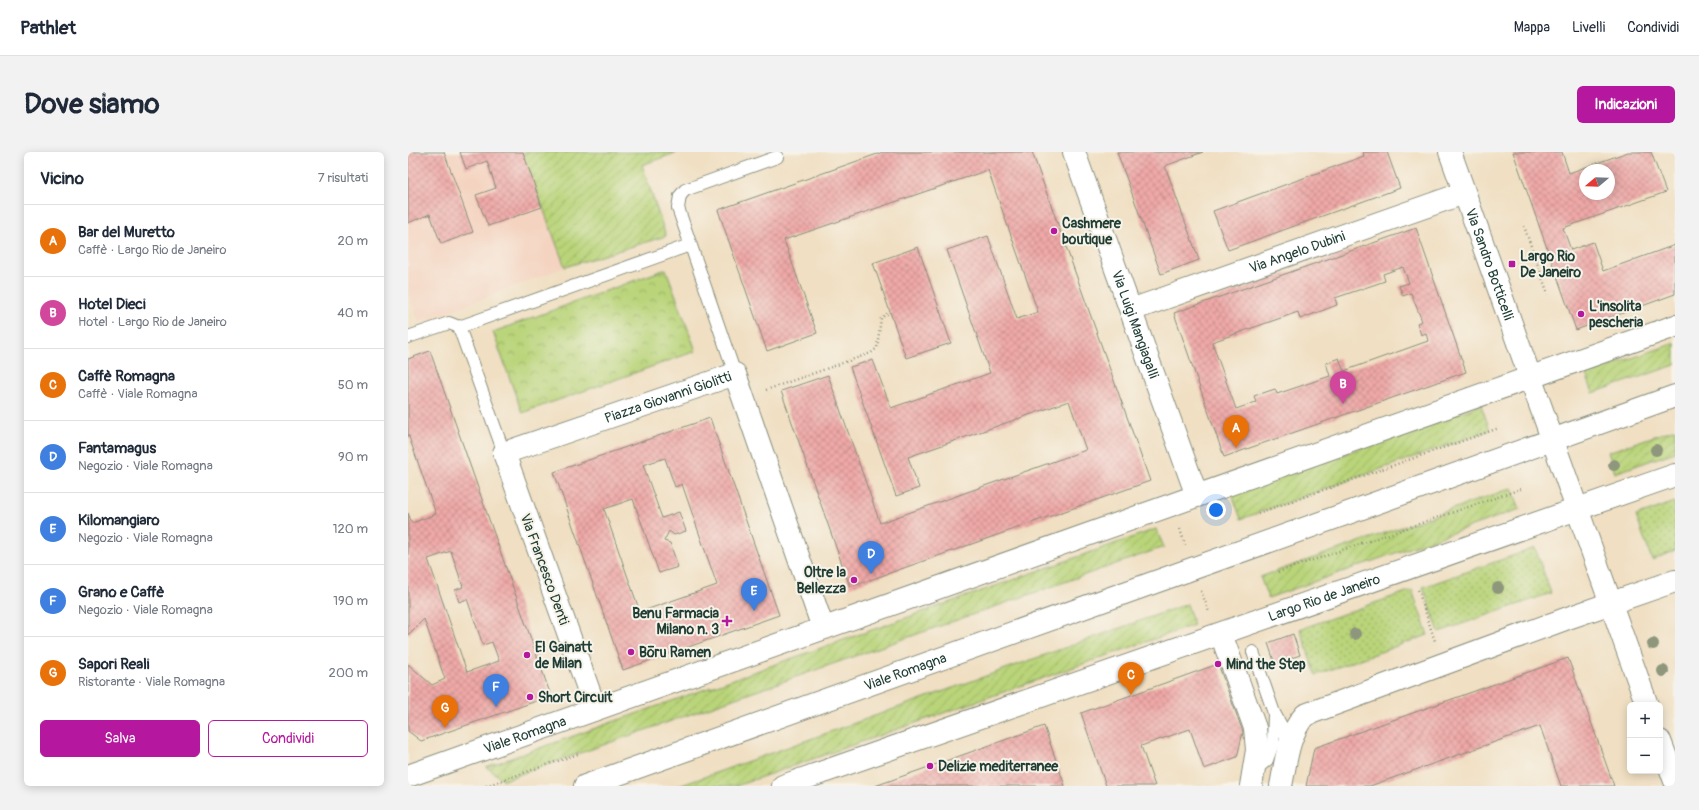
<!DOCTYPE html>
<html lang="it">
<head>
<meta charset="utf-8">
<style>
  :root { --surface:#fff; --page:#f2f2f3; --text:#1f2937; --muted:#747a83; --line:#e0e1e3; --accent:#b5179e }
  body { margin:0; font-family:Pangolin,sans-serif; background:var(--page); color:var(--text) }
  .controls { position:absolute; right:12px; bottom:12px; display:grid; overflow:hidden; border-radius:6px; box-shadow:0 2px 10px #0003 }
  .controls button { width:36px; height:36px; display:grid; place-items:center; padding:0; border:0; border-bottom:1px solid var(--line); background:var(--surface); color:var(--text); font:20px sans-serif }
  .compass { position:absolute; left:1171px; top:12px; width:36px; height:36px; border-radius:50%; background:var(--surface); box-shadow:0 2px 10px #0003; rotate:251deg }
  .you { position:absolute; left:808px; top:358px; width:14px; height:14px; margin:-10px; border:3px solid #fff; border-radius:50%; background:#1a73e8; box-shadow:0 0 0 6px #1a73e833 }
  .badge { display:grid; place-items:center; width:26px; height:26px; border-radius:50%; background:var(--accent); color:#fff; font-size:13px; font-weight:700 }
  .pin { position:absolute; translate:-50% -33px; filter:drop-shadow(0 1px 2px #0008) }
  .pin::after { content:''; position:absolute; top:21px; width:14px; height:12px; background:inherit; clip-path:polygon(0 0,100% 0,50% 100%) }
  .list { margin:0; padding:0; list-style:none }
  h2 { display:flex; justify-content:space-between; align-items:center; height:52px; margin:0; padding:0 16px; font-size:17px }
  h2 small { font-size:13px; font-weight:400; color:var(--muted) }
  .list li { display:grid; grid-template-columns:26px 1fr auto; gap:12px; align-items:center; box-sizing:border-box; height:72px; padding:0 16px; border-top:1px solid var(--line) }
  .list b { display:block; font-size:15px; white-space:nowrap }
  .list p { margin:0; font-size:13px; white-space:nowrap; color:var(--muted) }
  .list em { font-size:13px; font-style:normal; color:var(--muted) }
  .actions { display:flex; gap:8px; padding:12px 16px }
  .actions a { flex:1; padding:9px 0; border:1px solid var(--accent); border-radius:6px; text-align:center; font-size:14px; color:var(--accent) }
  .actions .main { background:var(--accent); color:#fff }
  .map { position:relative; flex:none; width:1267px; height:634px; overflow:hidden; border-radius:6px }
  header { display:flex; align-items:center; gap:24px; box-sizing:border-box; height:56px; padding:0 20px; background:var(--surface); border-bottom:1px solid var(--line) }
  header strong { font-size:19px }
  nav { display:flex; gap:22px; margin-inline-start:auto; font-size:14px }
  .intro { display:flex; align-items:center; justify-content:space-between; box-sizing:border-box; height:96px; padding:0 24px }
  h1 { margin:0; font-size:28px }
  .button { padding:10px 18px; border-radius:6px; background:var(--accent); color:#fff; font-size:14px; font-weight:700 }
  main { display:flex; gap:24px; padding:0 24px }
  aside { flex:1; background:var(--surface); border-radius:6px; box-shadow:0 2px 10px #0003 }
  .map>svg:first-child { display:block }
  .built { fill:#f4d3c0 }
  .grass { fill:url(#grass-dots); stroke:#6c8856 }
  .park { fill:url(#park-crowns); stroke:#6c8856 }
  .garden { fill:url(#garden-furrows); stroke:#6c8856 }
  .building { fill:url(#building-cross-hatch); fill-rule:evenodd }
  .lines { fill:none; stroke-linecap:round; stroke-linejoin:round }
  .service-casing { stroke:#888e7b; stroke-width:14 }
  .minor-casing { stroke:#888e7b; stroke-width:24 }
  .secondary-casing { stroke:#888e7b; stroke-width:24 }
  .path { stroke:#888e7b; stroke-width:2.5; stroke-dasharray:1 3; stroke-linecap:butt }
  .service { stroke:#fff; stroke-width:12 }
  .minor { stroke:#fff; stroke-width:22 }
  .secondary { stroke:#fff; stroke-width:22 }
  .tree { fill:#8e967c }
  .poi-dot { fill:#b5179e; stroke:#f7f3e8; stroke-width:1.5 }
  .labels { text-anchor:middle; stroke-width:4; stroke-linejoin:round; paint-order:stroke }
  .poi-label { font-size:14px; font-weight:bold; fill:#1f3d34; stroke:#f7f3e8; text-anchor:start }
  .street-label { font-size:14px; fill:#1f3d34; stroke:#f7f3e8 }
</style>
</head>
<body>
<header>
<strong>Pathlet</strong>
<nav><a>Mappa</a><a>Livelli</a><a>Condividi</a></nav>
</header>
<div class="intro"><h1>Dove siamo</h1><a class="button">Indicazioni</a></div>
<main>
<aside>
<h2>Vicino<small>7 risultati</small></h2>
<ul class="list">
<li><span class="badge" style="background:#e8710a">A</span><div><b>Bar del Muretto</b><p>Caffè · Largo Rio de Janeiro</p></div><em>20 m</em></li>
<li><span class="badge" style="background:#d1479c">B</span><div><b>Hotel Dieci</b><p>Hotel · Largo Rio de Janeiro</p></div><em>40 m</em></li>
<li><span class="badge" style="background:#e8710a">C</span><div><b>Caffè Romagna</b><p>Caffè · Viale Romagna</p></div><em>50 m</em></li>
<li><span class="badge" style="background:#3f7fe0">D</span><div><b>Fantamagus</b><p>Negozio · Viale Romagna</p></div><em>90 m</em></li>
<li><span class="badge" style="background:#3f7fe0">E</span><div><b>Kilomangiaro</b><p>Negozio · Viale Romagna</p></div><em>120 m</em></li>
<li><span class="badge" style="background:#3f7fe0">F</span><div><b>Grano e Caffè</b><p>Negozio · Viale Romagna</p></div><em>190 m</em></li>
<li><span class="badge" style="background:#e8710a">G</span><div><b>Sapori Reali</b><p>Ristorante · Viale Romagna</p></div><em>200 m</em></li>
</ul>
<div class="actions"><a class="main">Salva</a><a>Condividi</a></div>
</aside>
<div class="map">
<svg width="1267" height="634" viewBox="0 0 1267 634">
  <defs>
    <pattern id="grass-dots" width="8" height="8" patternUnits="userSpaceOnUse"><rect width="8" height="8" fill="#b9d479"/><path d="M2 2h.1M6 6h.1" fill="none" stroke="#96ad64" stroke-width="1.8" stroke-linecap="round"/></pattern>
    <pattern id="park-crowns" width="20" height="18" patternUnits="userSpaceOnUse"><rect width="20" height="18" fill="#b9d479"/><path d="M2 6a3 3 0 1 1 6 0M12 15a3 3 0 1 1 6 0" fill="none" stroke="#96ad64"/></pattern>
    <pattern id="garden-furrows" width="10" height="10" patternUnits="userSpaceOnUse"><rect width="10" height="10" fill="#b9d479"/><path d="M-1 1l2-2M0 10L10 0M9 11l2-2" fill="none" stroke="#96ad64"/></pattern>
    <pattern id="building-cross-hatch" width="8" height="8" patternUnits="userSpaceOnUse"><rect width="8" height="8" fill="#efa9a7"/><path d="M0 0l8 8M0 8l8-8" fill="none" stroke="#c18b89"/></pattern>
  </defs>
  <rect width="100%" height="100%" fill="#f7f3e8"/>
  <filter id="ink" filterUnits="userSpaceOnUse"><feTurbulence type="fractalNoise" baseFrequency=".025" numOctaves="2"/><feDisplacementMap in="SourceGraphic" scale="8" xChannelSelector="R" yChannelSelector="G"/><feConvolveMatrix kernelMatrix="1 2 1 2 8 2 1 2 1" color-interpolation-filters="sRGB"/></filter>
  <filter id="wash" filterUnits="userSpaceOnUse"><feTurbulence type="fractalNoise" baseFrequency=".012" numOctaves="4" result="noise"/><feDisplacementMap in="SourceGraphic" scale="16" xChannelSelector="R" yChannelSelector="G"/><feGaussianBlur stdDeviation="0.9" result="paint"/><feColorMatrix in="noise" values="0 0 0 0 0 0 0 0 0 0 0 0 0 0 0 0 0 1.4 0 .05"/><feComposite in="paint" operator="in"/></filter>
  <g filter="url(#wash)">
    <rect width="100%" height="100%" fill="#f0dfc2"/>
    <path class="built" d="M0,0H115L157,115L11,171L0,138Z"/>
    <path class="grass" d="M1267,350V399L1244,408L1228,364Z
      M1127,396L1143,441L1031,480L1015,435Z
      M1004,438L1020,483L908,523L892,477Z"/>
    <path class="park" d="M258,117L288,199L114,261L85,180Z"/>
    <path class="garden" d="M114,0H270L234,13L258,84L157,115Z
      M1267,191V213L1185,241L1178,222Z
      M1073,253L1082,278L833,367L824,342Z
      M1267,277V300L1207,321L1200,300Z
      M1104,336L1112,357L860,446L852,425Z
      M748,377L756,395L96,628L78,615Z
      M779,452L786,473L328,634H271Z"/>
    <g id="blocks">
      <path class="building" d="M0,0H36L65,80L33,92L22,62L0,71Z
        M52,0H115L134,55L80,74L68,43L88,36L79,9L58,17Z
        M475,0H624L742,329L442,435L373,239L420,223L472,371L678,298L661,249L500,305L511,336L488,344L442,215L465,208L483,256L582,221L539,98L580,84L609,167L630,160L580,18L376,88L409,181L359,199L310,58Z
        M709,0H795L757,14L791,108L753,122Z
        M955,0H979L992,36L820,98L805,59L956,4Z
        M1105,0H1154L1161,21L1220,0H1243L1258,40L1155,76L1163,98L1185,90L1195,119L1267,93V142L1168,178ZM1177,18H1201V42H1177Z
        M1008,76L1058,220L816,305L766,161ZM995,115L1001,131L991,134L995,144L1003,141L1014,169L1009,171L1013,183L1018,181L1020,189L936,219L931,206L918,211L922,224L869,242L867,237L846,244L848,250L828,257L804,190L890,160L892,167L929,153L927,146L977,129L975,122Z
        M510,95L543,191L498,206L465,111Z
        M22,199L143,544L13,589L0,579V512L24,533L37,527L16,467L0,483V361L4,371L28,362L0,282V207ZM43,399L55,435L47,438L51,450L59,447L75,493L84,490L91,509L59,520L20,407Z
        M302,266L371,463L215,518L146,320ZM257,306L267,335L274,332L309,433L232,460L196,357L225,347L251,421L270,415L262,391L256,389L261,379L266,383L278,379L271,360L254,366L235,313Z
        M885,482L892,503L867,512L860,491Z
        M1160,506L1206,634H1153L1132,574L962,634H898L906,596Z
        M810,512L835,580L829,605L796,617L782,577L733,594L747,634H698L673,561Z
        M636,574L657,634H467Z"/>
    </g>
  </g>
  <g filter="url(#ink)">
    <use href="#blocks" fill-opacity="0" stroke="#888e7b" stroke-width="1"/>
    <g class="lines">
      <g class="service-casing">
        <path id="service" d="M51,175L282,93
          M0,185L41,171L51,175L96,301
          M327,222L270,56L272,44L277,38L369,5
          M845,500L866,561L876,579L879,592
          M846,619L859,608L865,591L866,562"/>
      </g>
      <g class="minor-casing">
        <g id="minor">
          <path id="s1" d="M666,0L789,344"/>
          <path id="s2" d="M1042,0L1239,553"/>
          <path id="s3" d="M723,158L1056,41"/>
          <path d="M813,482L847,576L849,598L843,634"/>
          <path id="s4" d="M187,556L96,301L327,222L415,476"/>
          <path d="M1252,589L1267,629"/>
          <path id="s5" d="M0,624L1267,174"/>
          <path id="s6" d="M375,634L1267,323"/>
          <path d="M873,634C878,609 880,582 897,563L1160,466L1267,429"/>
        </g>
      </g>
      <g class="secondary-casing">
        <g id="secondary">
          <path id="s7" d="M177,634L1267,244"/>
        </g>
      </g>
      <path class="path" d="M1116,74L1140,142
        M358,238L463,201L469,196L473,166L482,160
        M850,361L1091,276
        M772,377L777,393
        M870,420L1113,337
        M1010,438L1027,489
        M793,439L801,460
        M78,634L170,602"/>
      <use href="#service" class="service"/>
      <use href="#minor" class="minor"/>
      <use href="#secondary" class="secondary"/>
    </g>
    <g class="tree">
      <circle cx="1248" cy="298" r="6"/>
      <circle cx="1206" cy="313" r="6"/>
      <circle cx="1090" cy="436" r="6"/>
      <circle cx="947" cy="482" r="6"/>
      <circle cx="1245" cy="492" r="6"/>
      <circle cx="1255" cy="519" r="6"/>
    </g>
  </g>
  <g class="poi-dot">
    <circle cx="646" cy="79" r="4"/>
    <rect x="1100" y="108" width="8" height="8" rx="2"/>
    <circle cx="1173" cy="162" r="4"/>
    <circle cx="446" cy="428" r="4"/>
    <path d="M317 463h4v4h4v4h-4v4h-4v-4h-4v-4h4z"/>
    <circle cx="223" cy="500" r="4"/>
    <circle cx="119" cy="503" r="4"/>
    <circle cx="810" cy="512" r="4"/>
    <circle cx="122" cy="545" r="4"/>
    <circle cx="522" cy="614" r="4"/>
  </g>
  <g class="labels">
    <g class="poi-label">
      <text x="654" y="76">Cashmere<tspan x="654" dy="16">boutique</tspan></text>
      <text x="1112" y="109">Largo Rio<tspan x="1112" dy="16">De Janeiro</tspan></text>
      <text x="1181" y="159">L'insolita<tspan x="1181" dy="16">pescheria</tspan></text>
      <text x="438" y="425" text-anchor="end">Oltre la<tspan x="438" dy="16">Bellezza</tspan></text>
      <text x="311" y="466" text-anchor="end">Benu Farmacia<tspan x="311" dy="16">Milano n. 3</tspan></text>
      <text x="127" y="500">El Gainatt<tspan x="127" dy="16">de Milan</tspan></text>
      <text x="231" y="505">Bōru Ramen</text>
      <text x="818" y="517">Mind the Step</text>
      <text x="130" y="550">Short Circuit</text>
      <text x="530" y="619">Delizie mediterranee</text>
    </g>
    <g class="street-label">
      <text dy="5" stroke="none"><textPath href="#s3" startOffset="176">Via Angelo Dubini</textPath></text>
      <text dy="5" stroke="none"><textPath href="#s2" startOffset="119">Via Sandro Botticelli</textPath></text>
      <text dy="5" stroke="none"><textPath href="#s1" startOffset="183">Via Luigi Mangiagalli</textPath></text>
      <text dy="5" stroke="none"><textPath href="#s4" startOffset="444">Piazza Giovanni Giolitti</textPath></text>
      <text transform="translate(137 417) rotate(70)" y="5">Via Francesco Denti</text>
      <text dy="5" stroke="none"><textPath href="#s6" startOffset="573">Largo Rio de Janeiro</textPath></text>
      <text dy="5" stroke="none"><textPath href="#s7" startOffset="340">Viale Romagna</textPath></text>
      <text dy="5" stroke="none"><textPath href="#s5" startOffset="124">Viale Romagna</textPath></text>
    </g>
  </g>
</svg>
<div class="controls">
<button>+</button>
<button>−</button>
</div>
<svg class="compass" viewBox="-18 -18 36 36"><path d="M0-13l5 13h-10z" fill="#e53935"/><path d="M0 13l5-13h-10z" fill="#747a83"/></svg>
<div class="you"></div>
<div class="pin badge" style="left:828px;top:296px;background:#e8710a">A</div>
<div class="pin badge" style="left:935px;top:252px;background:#d1479c">B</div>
<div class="pin badge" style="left:723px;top:543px;background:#e8710a">C</div>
<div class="pin badge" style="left:463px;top:422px;background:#3f7fe0">D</div>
<div class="pin badge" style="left:346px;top:459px;background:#3f7fe0">E</div>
<div class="pin badge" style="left:88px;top:555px;background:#3f7fe0">F</div>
<div class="pin badge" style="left:37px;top:576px;background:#e8710a">G</div>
</div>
</main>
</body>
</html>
